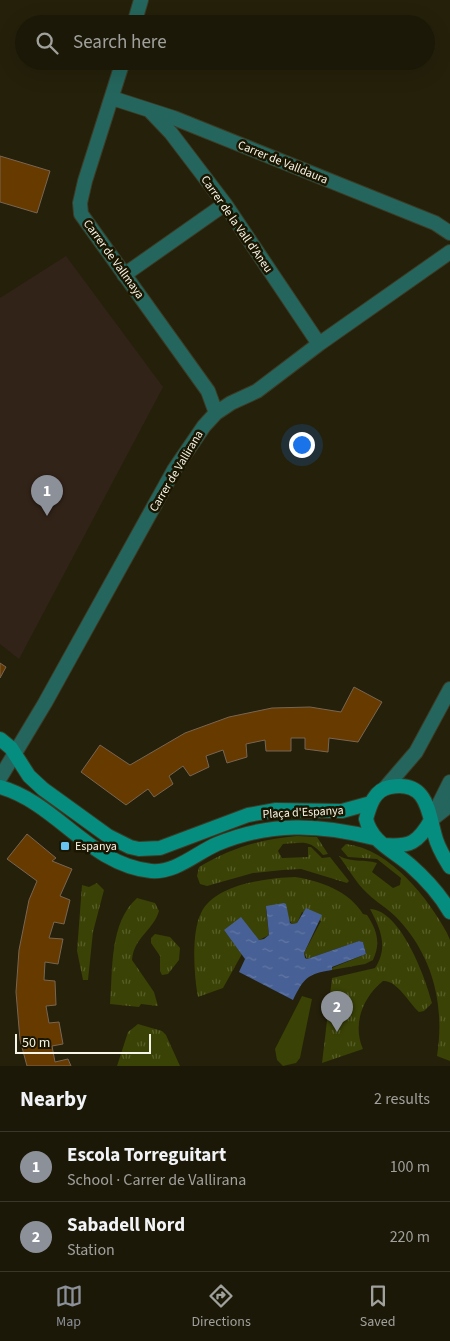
<!DOCTYPE html>
<html lang="en">
<head>
<meta charset="utf-8">
<style>
  :root { --surface:#1b1808; --page:#242112; --text:#f1f3f6; --muted:#a0a09c; --line:#393729; --accent:#8c9099 }
  body { margin:0; font-family:"Source Sans 3",sans-serif; background:var(--page); color:var(--text) }
  .scale { position:absolute; left:15px; bottom:12px; width:136px; box-sizing:border-box; padding-left:5px; border:2px solid #f7f5e7; border-top:0; font-size:14px; line-height:18px; white-space:nowrap; color:#f7f5e7; -webkit-text-stroke:4px #1a1602; paint-order:stroke }
  .you { position:absolute; left:301px; top:444px; width:18px; height:18px; margin:-12px; border:4px solid #fff; border-radius:50%; background:#1a73e8; box-shadow:0 0 0 8px #1a73e833 }
  .badge { display:grid; place-items:center; width:32px; height:32px; border-radius:50%; background:var(--accent); color:#fff; font-size:16px; font-weight:700 }
  .pin { position:absolute; translate:-50% -41px; filter:drop-shadow(0 1px 2px #0008) }
  .pin::after { content:''; position:absolute; top:26px; width:18px; height:15px; background:inherit; clip-path:polygon(0 0,100% 0,50% 100%) }
  .list { margin:0; padding:0; list-style:none }
  h2 { display:flex; justify-content:space-between; align-items:center; height:65px; margin:0; padding:0 20px; font-size:21px }
  h2 small { font-size:16px; font-weight:400; color:var(--muted) }
  .list li { display:grid; grid-template-columns:32px 1fr auto; gap:15px; align-items:center; box-sizing:border-box; height:70px; padding:0 20px; border-top:1px solid var(--line) }
  .list b { display:block; font-size:19px; white-space:nowrap }
  .list p { margin:0; font-size:16px; white-space:nowrap; color:var(--muted) }
  .list em { font-size:16px; font-style:normal; color:var(--muted) }
  .icon { flex:none; width:28px; height:28px; fill:none; stroke:currentColor; stroke-width:2; stroke-linecap:round; stroke-linejoin:round }
  .map { position:relative; flex:none; width:450px; height:1066px; overflow:hidden }
  .search { position:absolute; background:var(--surface); box-shadow:0 5px 20px #0002; left:15px; right:15px; top:15px; height:55px; display:flex; align-items:center; gap:12px; box-sizing:border-box; padding:0 18px; border-radius:28px; color:var(--muted); font-size:19px }
  .sheet { height:205px; background:var(--surface) }
  nav { display:flex; justify-content:space-around; align-items:center; box-sizing:border-box; height:70px; border-top:1px solid var(--line); background:var(--surface); font-size:14px; color:var(--muted) }
  nav a { display:grid; justify-items:center; gap:2px }
  nav .on { color:var(--accent) }
  .map>svg:first-child { display:block }
  .education { fill:#322318 }
  .grass { fill:url(#grass-tufts) }
  .green { fill:#3a4205 }
  .water { fill:url(#water-ripples) }
  .building { fill:#673a00; stroke:#786553 }
  .lines { fill:none; stroke-linecap:round; stroke-linejoin:round }
  .minor-casing { stroke:#3d3a25; stroke-width:16 }
  .tertiary-casing { stroke:#3d3a25; stroke-width:16 }
  .secondary-casing { stroke:#3d3a25; stroke-width:16 }
  .minor { stroke:#24665d; stroke-width:14 }
  .tertiary { stroke:#24665d; stroke-width:14 }
  .secondary { stroke:#058d7f; stroke-width:14 }
  .poi-dot { fill:#69c3f1; stroke:#1a1602; stroke-width:2 }
  .labels { text-anchor:middle; stroke-width:5; stroke-linejoin:round; paint-order:stroke }
  .street-label { font-size:12px; fill:#f7f5e7; stroke:#1a1602 }
  .poi-label { font-size:12px; fill:#f7f5e7; stroke:#1a1602; text-anchor:start }
</style>
</head>
<body>
<div class="map">
<svg width="450" height="1066" viewBox="0 0 450 1066">
  <defs>
    <pattern id="grass-tufts" width="24" height="20" patternUnits="userSpaceOnUse" patternTransform="scale(1.25)"><rect width="24" height="20" fill="#3a4205"/><path d="M3 7l-1-3M5 7V3M7 7l1-3M15 17l-1-3M17 17v-4M19 17l1-3" fill="none" stroke="#575e29"/></pattern>
    <pattern id="water-ripples" width="26" height="14" patternUnits="userSpaceOnUse" patternTransform="scale(1.25)"><rect width="26" height="14" fill="#476095"/><path d="M2 4q2-2 4 0t4 0M15 11q2-2 4 0t4 0" fill="none" stroke="#6277a4"/></pattern>
  </defs>
  <rect width="100%" height="100%" fill="#24200a"/>
  <path class="education" d="M66,256L163,387L19,659L0,644V298Z"/>
  <path class="grass" d="M297,836L317,837L328,854L323,855C309,839 303,843 283,844L278,851L282,858L308,857V847H311L322,858L330,857L349,881L347,883L301,869L283,870L253,873L207,886L200,884L197,876L199,867C230,848 261,839 297,836Z
    M346,844C390,849 428,898 447,933L450,940V1061L437,1056C445,1005 433,955 396,917C387,908 376,902 367,893C356,883 348,868 339,856C354,863 364,859 377,863L372,872L393,888L400,885L401,878L377,859L348,857L341,849Z
    M295,877C321,881 349,891 363,914L367,915C377,930 381,943 373,960L365,964L332,970V968L366,954L363,942L359,941L307,959L304,953L321,921L302,912L297,923L292,924L289,920L266,909L269,935L259,940L256,937L224,930L242,954L223,988L198,997C194,976 191,933 201,913C215,884 267,878 295,877Z
    M97,883L104,890L93,932L88,980H83L77,951L82,885L89,887Z
    M137,898L155,903L159,911C153,931 134,937 132,960L154,992L158,1006L141,1004L139,1007L110,1004C113,970 109,923 137,898Z
    M370,909C401,910 426,979 432,1003L424,1011L419,1012C409,1003 397,980 383,981C363,997 352,1024 363,1049L322,1063L332,978L375,968C389,947 380,928 370,909Z
    M155,934L170,937L180,948L179,960L168,974L162,975L160,971V956L151,943V938Z
    M138,1024L162,1031L166,1035L180,1066H117L128,1032Z"/>
  <path class="green" d="M302,996L312,999L300,1058L296,1063L283,1066L277,1060L275,1049Z"/>
  <path class="water" d="M284,903L286,904L290,923L292,924L297,923L306,908L322,915L304,953L305,958L307,959L359,941L363,942L366,954L332,967V970C307,974 304,978 293,1000L239,972L245,959L224,930L241,917L259,940L264,939L269,935L266,906Z"/>
  <path class="building" d="M0,156L50,171L37,213L0,202Z
    M0,663L6,667L0,678Z
    M354,687L382,702L358,742L329,738L328,752L305,749V738H291V751H266L265,740L246,744L247,757L227,763L223,750L206,756L209,767L190,776L183,766L169,776L173,784L154,797L148,789L126,805L81,772L100,745L130,765L185,733L229,717L272,708L310,707L341,712Z
    M27,834L56,858L52,861L72,869L60,896L70,900L64,924L54,922L49,938L63,939L58,964L45,962L44,980L55,981L56,1005L46,1006L49,1023L59,1022L63,1044L52,1046L55,1062L68,1059L71,1066H27L20,1040L16,992L19,950L29,900L37,881L7,859Z"/>
  <g class="lines">
    <g class="minor-casing">
      <path id="minor" d="M134,24L141,0
        M123,61L85,181L80,203L81,214L208,391L216,413
        M112,98L174,118L435,223L450,233
        M151,112L171,133L225,204L319,344
        M124,275L225,204
        M0,778L45,703L174,470L204,426L216,413L231,403L257,391L319,344L450,252
        M431,820L450,805"/>
    </g>
    <g class="tertiary-casing">
      <path id="tertiary" d="M385,788L416,752L450,689
        M431,820L450,782"/>
    </g>
    <g class="secondary-casing">
      <path id="secondary" d="M0,739L11,748L29,776L43,789L108,836L130,847L139,849L160,848L248,815L276,810L342,811L371,803
        M0,787C57,803 90,865 151,871C176,873 196,853 217,844C269,822 320,824 374,838
        M384,845C410,847 418,843 431,820
        M450,867C444,857 438,848 435,836C428,811 427,780 390,787C374,790 370,805 366,819C372,843 393,850 410,865C426,879 439,893 450,912"/>
    </g>
    <use href="#minor" class="minor"/>
    <use href="#tertiary" class="tertiary"/>
    <use href="#secondary" class="secondary"/>
  </g>
  <rect class="poi-dot" x="60" y="841" width="10" height="10" rx="2.5"/>
  <g class="labels">
    <g class="street-label">
      <text transform="translate(283 162) rotate(22)" y="4">Carrer de Valldaura</text>
      <text transform="translate(237 224) rotate(55)" y="4">Carrer de la Vall d'Aneu</text>
      <text transform="translate(114 259) rotate(54)" y="4">Carrer de Vallmaya</text>
      <text transform="translate(176 471) rotate(-59)" y="4">Carrer de Vallirana</text>
      <text transform="translate(303 812) rotate(-3)" y="4">Plaça d'Espanya</text>
    </g>
    <g class="poi-label">
      <text x="75" y="850">Espanya</text>
    </g>
  </g>
</svg>
<div class="scale">50 m</div>
<div class="you"></div>
<div class="pin badge" style="left:47px;top:516px">1</div>
<div class="pin badge" style="left:337px;top:1032px">2</div>
<div class="search"><svg class="icon" aria-label="search" viewBox="0 0 24 24"><circle cx="10" cy="10" r="6"/><path d="M15 15l6 6"/></svg>Search here</div>
</div>
<section class="sheet">
<h2>Nearby<small>2 results</small></h2>
<ul class="list">
<li><span class="badge">1</span><div><b>Escola Torreguitart</b><p>School · Carrer de Vallirana</p></div><em>100 m</em></li>
<li><span class="badge">2</span><div><b>Sabadell Nord</b><p>Station</p></div><em>220 m</em></li>
</ul>
</section>
<nav>
<a class="on"><svg class="icon" aria-label="map" viewBox="0 0 24 24"><path d="M3 6l6-2 6 2 6-2v14l-6 2-6-2-6 2zM9 4v14M15 6v14"/></svg>Map</a>
<a><svg class="icon" aria-label="directions" viewBox="0 0 24 24"><path d="M12 3l9 9-9 9-9-9zM9 14v-3h6M13 9l2 2-2 2"/></svg>Directions</a>
<a><svg class="icon" aria-label="saved" viewBox="0 0 24 24"><path d="M7 4h10v16l-5-4-5 4z"/></svg>Saved</a>
</nav>
</body>
</html>
